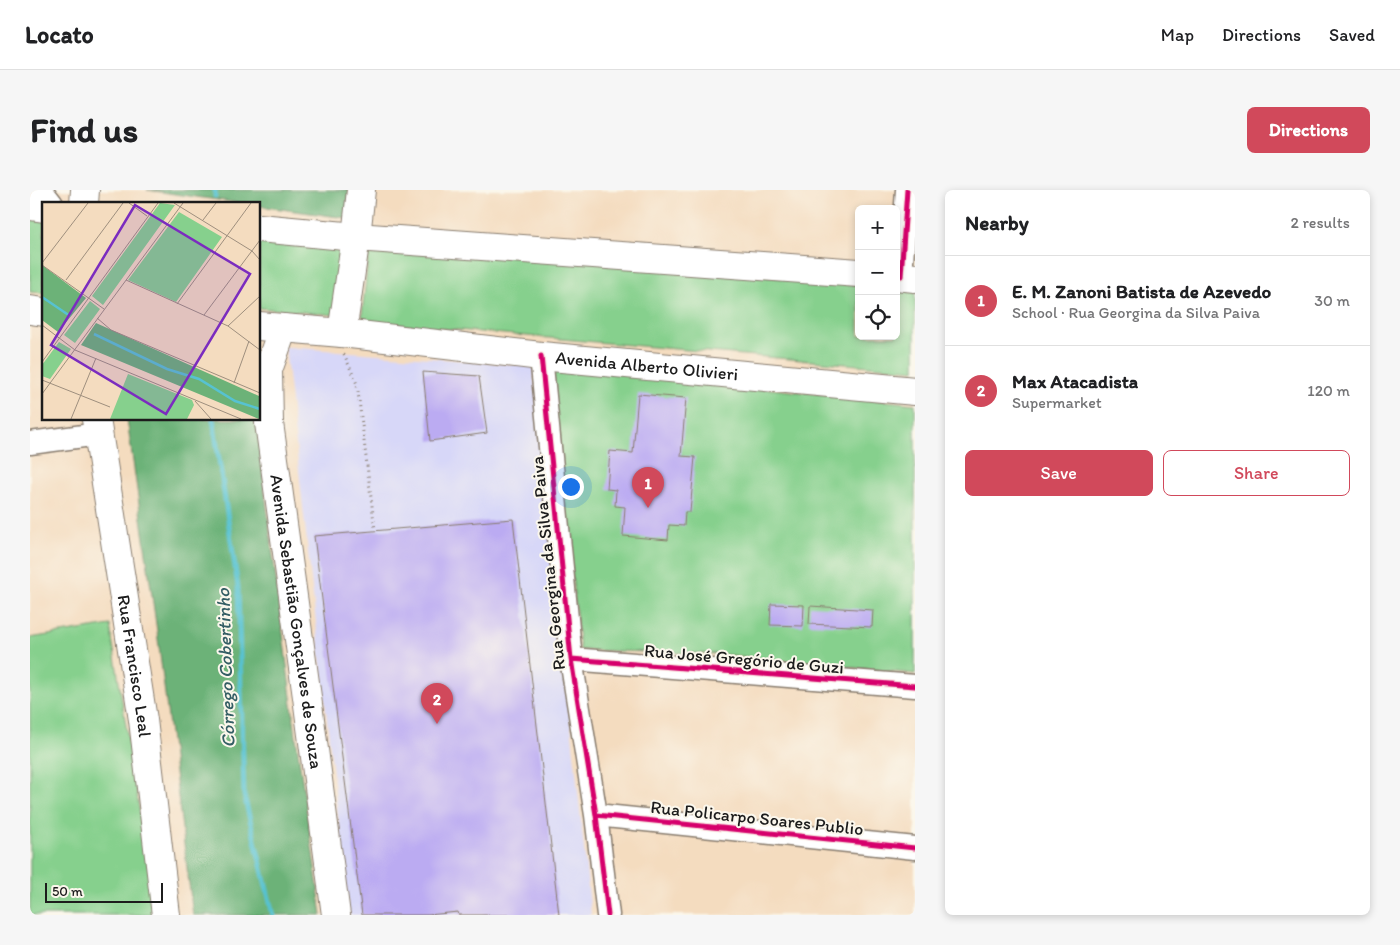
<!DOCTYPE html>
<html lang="en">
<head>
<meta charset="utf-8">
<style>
  :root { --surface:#fff; --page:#f6f6f6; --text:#202124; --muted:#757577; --line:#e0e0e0; --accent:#d1495b }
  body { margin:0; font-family:Itim,sans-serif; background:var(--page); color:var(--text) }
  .controls { position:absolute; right:15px; top:15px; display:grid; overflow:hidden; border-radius:8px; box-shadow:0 2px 8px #0003 }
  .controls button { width:45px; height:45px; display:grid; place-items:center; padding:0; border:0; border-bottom:1px solid var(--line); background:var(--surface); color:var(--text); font:25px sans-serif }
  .scale { position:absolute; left:15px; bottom:12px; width:118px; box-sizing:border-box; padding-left:5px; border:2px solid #1c1c1c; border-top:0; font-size:14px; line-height:18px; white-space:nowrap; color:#1c1c1c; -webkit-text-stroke:4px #fbf7ec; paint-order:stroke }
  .you { position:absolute; left:540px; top:296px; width:18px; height:18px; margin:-12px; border:4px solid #fff; border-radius:50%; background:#1a73e8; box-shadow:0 0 0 8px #1a73e833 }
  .badge { display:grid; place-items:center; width:32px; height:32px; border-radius:50%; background:var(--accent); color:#fff; font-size:16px; font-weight:700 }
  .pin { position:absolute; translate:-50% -41px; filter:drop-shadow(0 1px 2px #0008) }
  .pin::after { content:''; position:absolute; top:26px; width:18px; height:15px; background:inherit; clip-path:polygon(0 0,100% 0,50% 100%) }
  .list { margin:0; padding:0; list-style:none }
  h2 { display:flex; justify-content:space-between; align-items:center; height:65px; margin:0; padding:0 20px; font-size:21px }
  h2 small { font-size:16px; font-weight:400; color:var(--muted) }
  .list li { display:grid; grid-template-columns:32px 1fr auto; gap:15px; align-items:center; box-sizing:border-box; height:90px; padding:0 20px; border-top:1px solid var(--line) }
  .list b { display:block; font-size:19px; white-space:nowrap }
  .list p { margin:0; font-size:16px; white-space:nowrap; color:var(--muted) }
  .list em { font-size:16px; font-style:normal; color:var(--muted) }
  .actions { display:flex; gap:10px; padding:15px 20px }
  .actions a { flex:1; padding:11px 0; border:1px solid var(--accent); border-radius:8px; text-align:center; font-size:18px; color:var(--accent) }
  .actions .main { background:var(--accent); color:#fff }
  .icon { flex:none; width:28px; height:28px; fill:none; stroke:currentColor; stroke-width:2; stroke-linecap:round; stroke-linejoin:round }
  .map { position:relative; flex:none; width:885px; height:725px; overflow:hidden; border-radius:8px }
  header { display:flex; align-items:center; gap:30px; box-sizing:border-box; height:70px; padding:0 25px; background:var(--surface); border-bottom:1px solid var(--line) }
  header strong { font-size:24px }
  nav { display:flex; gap:28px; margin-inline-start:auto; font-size:18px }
  .intro { display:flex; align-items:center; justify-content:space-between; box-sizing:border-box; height:120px; padding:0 30px }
  h1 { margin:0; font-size:35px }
  .button { padding:12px 22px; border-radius:8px; background:var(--accent); color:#fff; font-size:18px; font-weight:700 }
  main { display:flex; gap:30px; padding:0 30px }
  aside { flex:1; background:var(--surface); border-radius:8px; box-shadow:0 2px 8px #0003 }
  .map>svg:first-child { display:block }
  .built { fill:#d7d7f8 }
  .green { fill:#86d08d; stroke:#517654 }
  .forest { fill:#6cb278; stroke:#44674a }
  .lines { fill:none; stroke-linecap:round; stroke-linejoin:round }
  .stream { stroke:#57c2d1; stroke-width:5 }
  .building { fill:#bbabf2 }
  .minor-casing { stroke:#887c6e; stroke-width:25 }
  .major-casing { stroke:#887c6e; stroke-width:30 }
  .path { stroke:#887c6e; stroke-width:3; stroke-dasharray:1 4; stroke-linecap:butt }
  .minor { stroke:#fff; stroke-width:22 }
  .major { stroke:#fff; stroke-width:28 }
  .cycleway-casing { stroke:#fbf7ec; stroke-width:8 }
  .cycleway { stroke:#d6006c; stroke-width:5 }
  .labels { text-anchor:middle; stroke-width:4; stroke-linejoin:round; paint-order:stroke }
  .street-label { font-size:18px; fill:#1c1c1c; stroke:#fbf7ec }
  .water-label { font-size:19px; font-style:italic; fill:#345e64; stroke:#fbf7ec }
  .inset-river { fill:none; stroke:#57c2d1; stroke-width:2.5 }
  .inset-road { fill:none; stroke:#9e8f7e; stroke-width:1 }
  .view { fill:#7b2cbf; fill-opacity:0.15; stroke:#7b2cbf; stroke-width:2.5 }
  .inset-edge { fill:none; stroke:#1c1c1c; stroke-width:2.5 }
</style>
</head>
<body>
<header>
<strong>Locato</strong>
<nav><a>Map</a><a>Directions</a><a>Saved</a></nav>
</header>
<div class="intro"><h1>Find us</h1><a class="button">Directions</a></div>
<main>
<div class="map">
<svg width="885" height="725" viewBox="0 0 885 725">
  <rect width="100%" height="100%" fill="#fbf7ec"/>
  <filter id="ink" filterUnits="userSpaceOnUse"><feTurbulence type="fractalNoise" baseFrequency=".02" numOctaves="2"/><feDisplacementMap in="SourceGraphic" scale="10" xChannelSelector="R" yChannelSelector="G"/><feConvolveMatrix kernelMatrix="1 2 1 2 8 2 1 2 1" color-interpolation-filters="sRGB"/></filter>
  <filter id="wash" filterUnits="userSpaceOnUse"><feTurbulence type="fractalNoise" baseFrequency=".0096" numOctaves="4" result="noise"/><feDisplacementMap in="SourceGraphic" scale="20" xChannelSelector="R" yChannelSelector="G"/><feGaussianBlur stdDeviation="1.12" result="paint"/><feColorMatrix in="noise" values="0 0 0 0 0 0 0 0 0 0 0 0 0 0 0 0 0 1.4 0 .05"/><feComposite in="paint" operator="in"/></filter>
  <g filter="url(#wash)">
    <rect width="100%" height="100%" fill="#f4dcbf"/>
    <path class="built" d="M255,157L503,176L561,725H319Z"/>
    <path class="green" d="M0,25L14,26V103L0,102Z
      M229,47L316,57L305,125L229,118Z
      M340,51L829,95V146H866V99L885,101V180L337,132L332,125Z
      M520,176L885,214V484L691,464L550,460Z
      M80,435L126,725H0V448Z"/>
    <path class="forest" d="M117,0H319L316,28L229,16V14H216Z
      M97,229H229L234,295L268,562L292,725H163L127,441Z"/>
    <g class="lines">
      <path class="stream" d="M185,6V0
        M183,229L208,397L214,605L243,725"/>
    </g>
    <g id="blocks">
      <path class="building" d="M393,182L449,186L457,243L400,251Z
        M608,204L656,208L651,266L665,267L660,322H655L654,336L639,335L638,350L593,346L595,317L585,316L586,300L577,299L580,261L603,263Z
        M483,329L529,725H429L428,722L398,725H332L284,346Z
        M741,414L774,415L773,436L740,435Z
        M780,416L843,420L842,437L779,434Z"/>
    </g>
  </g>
  <g filter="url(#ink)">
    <use href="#blocks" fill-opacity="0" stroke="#887c6e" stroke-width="1"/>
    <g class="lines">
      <g class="minor-casing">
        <path id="minor" d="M11,0L22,14
          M871,86L877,0
          M511,166L541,469L566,625L578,725
          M0,253L69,244
          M541,469L885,496
          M566,625L885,658"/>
      </g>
      <g class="major-casing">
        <g id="major">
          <path d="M54,14L55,0"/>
          <path d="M0,16L14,18"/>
          <path d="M229,38L326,47L829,83"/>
          <path d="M866,86L885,88"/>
          <path d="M0,120L14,122"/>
          <path id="s1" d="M229,136L312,143L511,166L885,201"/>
          <path id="s2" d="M253,138L238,180L239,233L277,507L306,725"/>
          <path d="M312,143L326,47L331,0"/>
          <path id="s3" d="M66,229L113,530L136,725"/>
        </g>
      </g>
      <path class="path" d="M314,164L327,194L345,340"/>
      <use href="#minor" class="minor"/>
      <use href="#major" class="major"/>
      <g class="cycleway-casing">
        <path id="cycleway" d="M871,86L877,0
          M511,166L541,469L566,625L578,725
          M541,469L885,496
          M566,625L885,658"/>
      </g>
      <use href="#cycleway" class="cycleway"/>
    </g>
  </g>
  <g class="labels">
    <g class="street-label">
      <text dy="6" stroke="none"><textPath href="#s1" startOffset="390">Avenida Alberto Olivieri</textPath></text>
      <text transform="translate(518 373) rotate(-96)" y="6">Rua Georgina da Silva Paiva</text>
      <text dy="6" stroke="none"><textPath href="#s2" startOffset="298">Avenida Sebastião Gonçalves de Souza</textPath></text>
      <text transform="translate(714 469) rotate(5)" y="6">Rua José Gregório de Guzi</text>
      <text dy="6" stroke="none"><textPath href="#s3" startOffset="250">Rua Francisco Leal</textPath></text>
      <text transform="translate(727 628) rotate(6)" y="6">Rua Policarpo Soares Publio</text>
    </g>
    <g class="water-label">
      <text transform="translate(195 478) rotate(-92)" y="7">Córrego Cobertinho</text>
    </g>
  </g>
  <g transform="translate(12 12)">
    <rect width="218" height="218" fill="#f4dcbf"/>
    <path d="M118,1L133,3L61,103L50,94ZM137,10L180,35L134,100L86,78ZM48,99L58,107L33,141L22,133ZM17,140L29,147L8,177L0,174V163ZM86,172L150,198L152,203L145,217H68Z" fill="#86d08d"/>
    <path d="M0,63L44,96L16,130L0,118ZM54,121L217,194V217L39,143Z" fill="#6cb278"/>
    <path class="inset-river" d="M0,95L28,114M52,132L125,167L157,177L193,199L218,207"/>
    <path class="inset-road" d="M87,1L105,14M132,1L210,49L218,58M161,18L174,1M0,61L46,1M0,63L62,107M24,78L81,1M84,78L186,124L218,148M135,102L209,1M162,113L218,38M55,116L69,128L218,191M0,123L33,148L199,217M186,124L218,94M0,160L116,1M0,178L68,205M192,181L207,139M0,192L141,1M153,199L169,217M29,217L54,156"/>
    <path class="view" d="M93,3L208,72L124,212L9,143Z"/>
    <rect width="218" height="218" class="inset-edge"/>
  </g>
</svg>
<div class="controls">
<button>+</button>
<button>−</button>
<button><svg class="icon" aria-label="locate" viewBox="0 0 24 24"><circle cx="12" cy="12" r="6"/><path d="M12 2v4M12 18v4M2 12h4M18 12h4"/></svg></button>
</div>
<div class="scale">50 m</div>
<div class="you"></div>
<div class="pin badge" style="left:618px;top:318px">1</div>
<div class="pin badge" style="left:407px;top:534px">2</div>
</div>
<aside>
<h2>Nearby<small>2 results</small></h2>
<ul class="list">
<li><span class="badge">1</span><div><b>E. M. Zanoni Batista de Azevedo</b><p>School · Rua Georgina da Silva Paiva</p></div><em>30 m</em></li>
<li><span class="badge">2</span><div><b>Max Atacadista</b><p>Supermarket</p></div><em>120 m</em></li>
</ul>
<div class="actions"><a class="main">Save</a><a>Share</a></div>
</aside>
</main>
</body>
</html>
